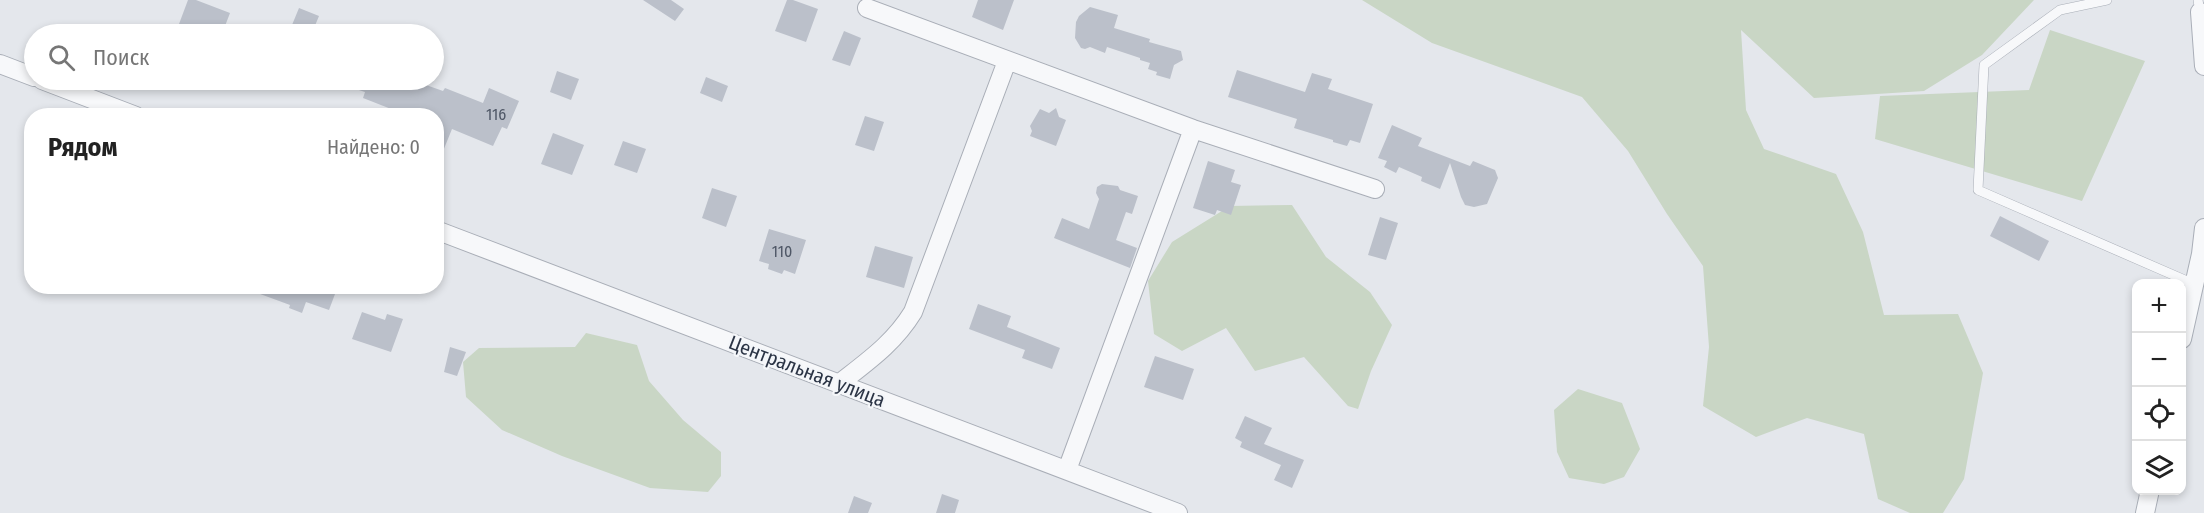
<!DOCTYPE html>
<html lang="ru">
<head>
<meta charset="utf-8">
<style>
  :root { --surface:#fff; --page:#f2f2f2; --text:#222; --muted:#767676; --line:#e0e0e0 }
  body { margin:0; font-family:"Fira Sans Condensed",sans-serif; background:var(--page); color:var(--text) }
  .controls { position:absolute; right:18px; bottom:18px; display:grid; overflow:hidden; border-radius:12px; box-shadow:0 3px 9px #0003 }
  .controls button { width:54px; height:54px; display:grid; place-items:center; padding:0; border:0; border-bottom:2px solid var(--line); background:var(--surface); color:var(--text); font:30px sans-serif }
  .list { margin:0; padding:0; list-style:none }
  h2 { display:flex; justify-content:space-between; align-items:center; height:78px; margin:0; padding:0 24px; font-size:26px }
  h2 small { font-size:20px; font-weight:400; color:var(--muted) }
  .icon { flex:none; width:33px; height:33px; fill:none; stroke:currentColor; stroke-width:2; stroke-linecap:round; stroke-linejoin:round }
  .map { position:relative; flex:none; width:2204px; height:513px; overflow:hidden }
  .search { position:absolute; background:var(--surface); box-shadow:0 3px 9px #0003; left:24px; top:24px; width:420px; height:66px; display:flex; align-items:center; gap:15px; box-sizing:border-box; padding:0 21px; border-radius:33px; color:var(--muted); font-size:22px }
  .panel { position:absolute; background:var(--surface); box-shadow:0 3px 9px #0003; left:24px; top:108px; width:420px; height:186px; border-radius:24px }
  .map>svg:first-child { display:block }
  .green { fill:#c9d6c5 }
  .building { fill:#bbc0ca }
  .lines { fill:none; stroke-linecap:round; stroke-linejoin:round }
  .service-casing { stroke:#a9aeb7; stroke-width:10 }
  .minor-casing { stroke:#a9aeb7; stroke-width:20 }
  .service { stroke:#f7f8fa; stroke-width:9 }
  .minor { stroke:#f7f8fa; stroke-width:18 }
  .labels { text-anchor:middle; stroke-width:4.5; stroke-linejoin:round; paint-order:stroke }
  .number-label { font-size:16px; fill:#4f5766 }
  .street-label { font-size:20px; fill:#2b3445; stroke:#f4f6f9 }
</style>
</head>
<body>
<div class="map">
<svg width="2204" height="513" viewBox="0 0 2204 513">
  <rect width="100%" height="100%" fill="#e4e7ec"/>
  <path class="green" d="M1362,0H2034L1982,55L1924,91L1814,98L1741,30L1746,110L1764,149L1836,174L1863,232L1884,315L1958,314L1983,373L1964,479L1943,513H1910L1878,499L1864,434L1807,418L1756,437L1703,406L1709,347L1703,266L1667,214L1628,151L1582,97L1432,43Z
    M2050,30L2145,61L2082,201L1875,139L1880,96L2029,90Z
    M1292,205L1326,257L1370,292L1392,325L1371,371L1358,409L1348,406L1304,357L1255,371L1226,328L1182,351L1154,334L1148,281L1172,242L1230,206Z
    M586,333L637,345L649,381L683,420L721,452V476L708,492L650,488L562,456L502,430L466,397L463,362L479,348L575,347Z
    M1578,389L1622,403L1640,449L1624,477L1604,484L1569,478L1557,452L1554,410Z"/>
  <path class="building" d="M188,0H196L230,13L222,34L206,29L204,34L179,24Z
    M643,0H671L684,9L675,21Z
    M787,0H793L818,9L806,42L775,31Z
    M978,0H1014L1003,30L972,17Z
    M1090,7L1118,15L1114,28L1150,39L1149,42L1181,51L1183,60L1174,65L1170,79L1156,75L1157,72L1148,69L1150,63L1140,60V58L1107,47L1105,53L1090,47L1085,49L1081,48L1075,38L1076,22L1079,16Z
    M299,8L319,16L312,33L292,25Z
    M844,31L861,38L850,66L832,60Z
    M1237,70L1305,92L1312,73L1332,79L1328,89L1373,104L1360,143L1350,140L1347,146L1333,142V140L1294,128L1297,119L1228,97Z
    M557,71L579,79L571,100L550,92Z
    M706,77L728,86L722,102L700,93Z
    M335,80H412L443,91L445,88L483,103L489,88L519,101L507,129L502,127L493,146L452,129L437,166L436,116H409L363,98L365,92L334,82Z
    M1056,108L1059,117L1066,120L1056,146L1030,136L1032,131L1030,126L1040,109L1049,113Z
    M865,116L884,122L874,151L855,145Z
    M1392,125L1422,138L1418,146L1470,166L1473,161L1495,170L1498,178L1487,204L1474,207L1465,205L1461,197L1450,163L1440,189L1421,181L1422,177L1399,167L1396,173L1384,167L1387,161L1378,158Z
    M553,133L584,145L572,175L541,164Z
    M623,141L646,149L637,173L614,165Z
    M1208,161L1235,170L1231,182L1241,185L1231,215L1217,210L1215,215L1193,208Z
    M1102,184L1118,186L1120,190L1138,196L1132,214L1126,212L1116,240L1137,248L1130,268L1054,238L1062,218L1089,229L1099,199L1096,193L1097,187Z
    M712,188L737,196L726,227L702,218Z
    M2000,216L2049,241L2039,261L1990,236Z
    M1380,217L1398,223L1386,260L1368,255Z
    M769,229L806,240L795,274L784,270L782,274L768,269L769,264L759,261Z
    M875,246L913,257L904,288L866,277Z
    M244,286H338L329,310L306,302L302,313L289,308L290,305L244,288Z
    M978,304L1011,316L1007,327L1060,348L1052,369L1022,358L1025,350L969,329Z
    M362,312L385,320L387,314L403,319L391,352L352,339Z
    M450,347L466,352L457,376L444,372Z
    M1155,356L1194,369L1183,400L1144,387Z
    M1245,416L1272,428L1264,444L1304,460L1292,488L1274,480L1281,465L1240,447L1242,442L1235,438Z
    M942,494L959,500L955,513H936Z
    M854,496L872,503L868,513H848Z"/>
  <g class="lines">
    <g class="service-casing">
      <path id="service" d="M2107,0L2060,10L1984,65L1978,190L2194,284
        M2198,0L2200,12"/>
    </g>
    <g class="minor-casing">
      <path id="minor" d="M867,8L1193,129L1375,189
        M2200,12L2204,66
        M0,64L34,77
        M42,80L136,116
        M436,230L1178,513
        M2182,339L2201,254L2204,228
        M840,383C868,361 894,343 913,312L1007,61
        M1067,470L1193,129
        M2145,513L2150,490"/>
    </g>
    <use href="#service" class="service"/>
    <use href="#minor" class="minor"/>
  </g>
  <g class="labels">
    <g class="number-label">
      <text x="496" y="120">116</text>
      <text x="782" y="257">110</text>
    </g>
    <g class="street-label">
      <text transform="translate(807 371) rotate(21)" y="7">Центральная улица</text>
    </g>
  </g>
</svg>
<div class="controls">
<button>+</button>
<button>−</button>
<button><svg class="icon" aria-label="locate" viewBox="0 0 24 24"><circle cx="12" cy="12" r="6"/><path d="M12 2v4M12 18v4M2 12h4M18 12h4"/></svg></button>
<button><svg class="icon" aria-label="layers" viewBox="0 0 24 24"><path d="M12 4l9 5-9 5-9-5zM3 14l9 5 9-5"/></svg></button>
</div>
<div class="search"><svg class="icon" aria-label="search" viewBox="0 0 24 24"><circle cx="10" cy="10" r="6"/><path d="M15 15l6 6"/></svg>Поиск</div>
<section class="panel">
<h2>Рядом<small>Найдено: 0</small></h2>
<ul class="list">
</ul>
</section>
</div>
</body>
</html>
